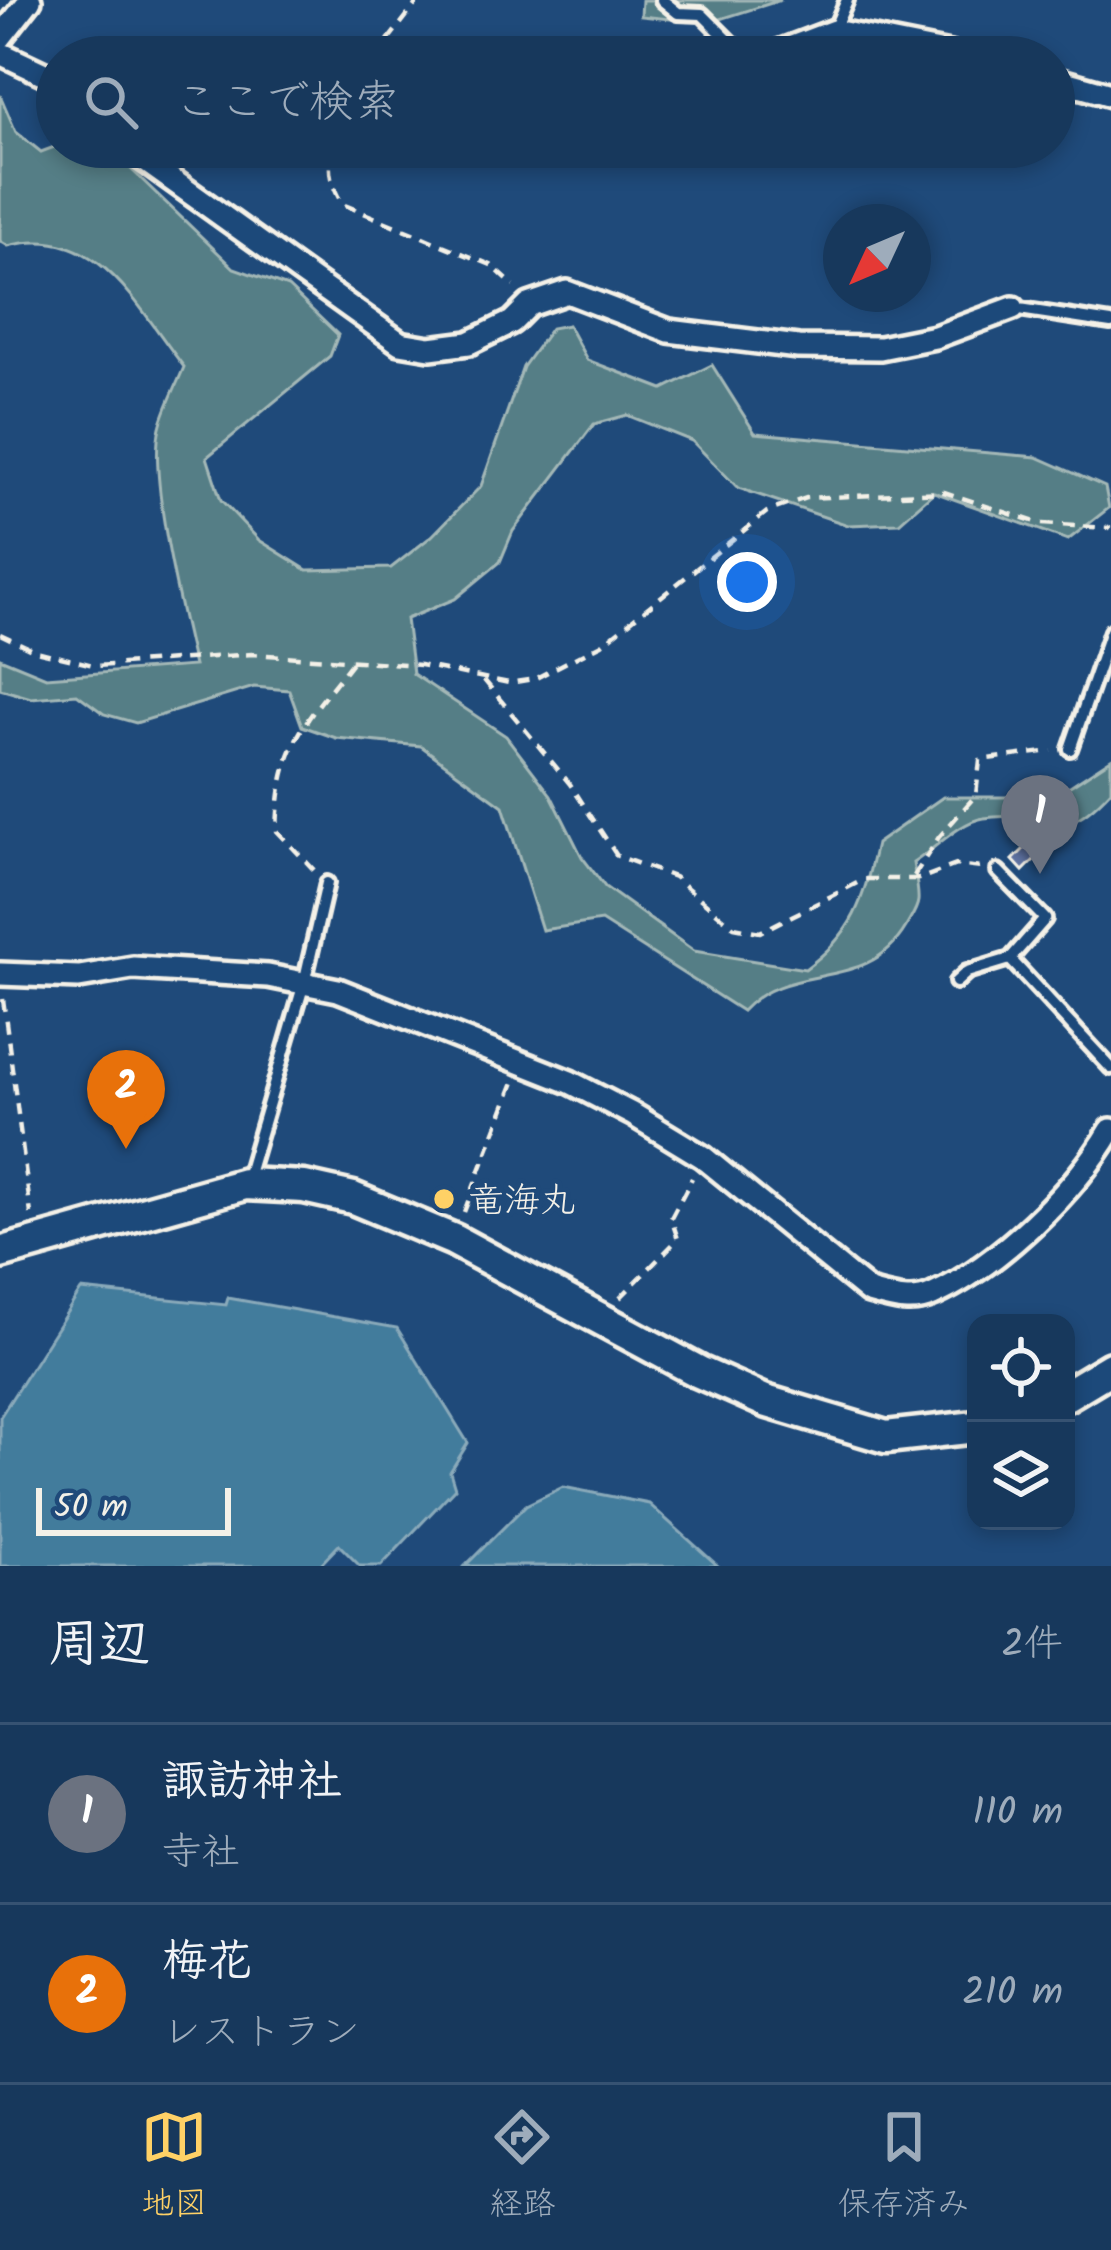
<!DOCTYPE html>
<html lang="ja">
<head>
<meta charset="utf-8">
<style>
  :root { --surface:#17385c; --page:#244365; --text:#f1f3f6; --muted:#9eacbb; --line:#365272; --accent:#ffd166 }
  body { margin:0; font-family:Kalam,"Klee One",sans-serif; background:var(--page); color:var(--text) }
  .controls { position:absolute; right:36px; bottom:36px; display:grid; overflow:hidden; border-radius:24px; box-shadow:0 6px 18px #0003 }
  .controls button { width:108px; height:108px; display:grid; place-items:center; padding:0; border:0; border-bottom:3px solid var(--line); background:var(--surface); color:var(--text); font:60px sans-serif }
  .compass { position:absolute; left:823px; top:204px; width:108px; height:108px; border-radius:50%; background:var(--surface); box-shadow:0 6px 18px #0003; rotate:226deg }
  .scale { position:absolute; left:36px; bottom:30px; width:195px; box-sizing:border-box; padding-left:12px; border:6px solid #f4f1e8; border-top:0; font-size:33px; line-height:42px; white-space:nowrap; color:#f4f1e8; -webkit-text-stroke:9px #1f4a7a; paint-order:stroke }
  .you { position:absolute; left:747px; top:582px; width:42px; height:42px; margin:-30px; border:9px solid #fff; border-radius:50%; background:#1a73e8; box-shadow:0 0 0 18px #1a73e833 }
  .badge { display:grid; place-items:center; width:78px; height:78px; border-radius:50%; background:var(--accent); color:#fff; font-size:39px; font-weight:700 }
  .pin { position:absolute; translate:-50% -99px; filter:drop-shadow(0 3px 6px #0008) }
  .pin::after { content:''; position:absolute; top:63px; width:42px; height:36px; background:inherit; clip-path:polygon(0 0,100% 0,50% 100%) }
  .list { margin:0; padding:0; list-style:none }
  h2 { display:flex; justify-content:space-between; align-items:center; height:156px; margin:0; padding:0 48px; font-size:51px }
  h2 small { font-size:39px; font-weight:400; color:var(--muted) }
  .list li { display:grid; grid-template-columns:78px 1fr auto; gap:36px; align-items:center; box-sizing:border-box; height:180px; padding:0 48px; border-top:3px solid var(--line) }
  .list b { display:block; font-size:45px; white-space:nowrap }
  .list p { margin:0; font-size:39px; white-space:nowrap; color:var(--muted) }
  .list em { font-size:39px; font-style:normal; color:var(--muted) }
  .icon { flex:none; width:66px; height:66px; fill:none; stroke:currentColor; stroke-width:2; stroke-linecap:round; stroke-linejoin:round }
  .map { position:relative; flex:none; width:1111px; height:1566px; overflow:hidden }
  .search { position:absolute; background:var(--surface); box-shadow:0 6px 18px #0003; left:36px; right:36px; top:36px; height:132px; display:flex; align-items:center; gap:30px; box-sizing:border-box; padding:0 42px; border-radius:66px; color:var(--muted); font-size:45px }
  .sheet { height:516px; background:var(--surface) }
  nav { display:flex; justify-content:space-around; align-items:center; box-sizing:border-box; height:168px; border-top:3px solid var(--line); background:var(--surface); font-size:33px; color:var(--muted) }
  nav a { display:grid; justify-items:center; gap:6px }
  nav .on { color:var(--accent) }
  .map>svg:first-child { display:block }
  .green { fill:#547e86; stroke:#a4b8b7; stroke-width:3 }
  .water { fill:#437b9c; stroke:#8aaaba; stroke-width:3 }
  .building { fill:#5e73a3; stroke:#f4f1e8; stroke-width:3 }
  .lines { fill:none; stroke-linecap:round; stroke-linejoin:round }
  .lane-casing { stroke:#f4f1e8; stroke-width:20 }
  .street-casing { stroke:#f4f1e8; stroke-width:30 }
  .secondary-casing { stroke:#f4f1e8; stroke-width:39 }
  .path { stroke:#f4f1e8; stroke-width:4.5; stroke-dasharray:12 9; stroke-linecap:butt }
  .lane { stroke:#1f4a7a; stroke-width:10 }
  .street { stroke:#1f4a7a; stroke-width:21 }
  .secondary { stroke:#1f4a7a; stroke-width:30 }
  .poi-dot { fill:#ffd166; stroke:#1f4a7a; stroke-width:4.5 }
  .labels { text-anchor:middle; stroke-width:10; stroke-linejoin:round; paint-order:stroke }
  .poi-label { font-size:36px; fill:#f4f1e8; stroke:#1f4a7a; text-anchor:start }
</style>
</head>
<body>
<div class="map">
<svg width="1111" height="1566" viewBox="0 0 1111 1566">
  <rect width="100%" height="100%" fill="#1f4a7a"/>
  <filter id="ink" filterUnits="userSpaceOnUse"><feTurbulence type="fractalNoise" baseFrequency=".00833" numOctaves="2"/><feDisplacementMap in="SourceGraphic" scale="24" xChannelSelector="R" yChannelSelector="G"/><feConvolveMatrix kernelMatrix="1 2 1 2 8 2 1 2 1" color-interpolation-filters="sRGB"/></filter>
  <g filter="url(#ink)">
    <path class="green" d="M642,0H781L708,23L641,16Z
      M0,95L16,132L41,152L57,146L108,147L234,268L288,287L338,335L330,356L207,457L221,500L259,540L307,570L391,568L432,536L481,486L523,367L551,328L568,325L587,360L663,389L712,365L755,433L1037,457L1105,487L1109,508L1068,540L934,492L899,523L848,525L738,488L692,441L627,415L594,424L513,531L500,562L455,599L406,619L413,674L506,736L551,795L582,857L605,887L694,951L805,969C854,933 863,902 876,844L943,797H1006L1070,786L1111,759V790C1054,852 1048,808 984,818C961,821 933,850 913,863C915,875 919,890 918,901C917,910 910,919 906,927C866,995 790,959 742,1011L601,921L542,930L503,806L421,746L336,738L302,726L289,690L254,687L136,723L104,714L77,694L31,698L0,689V658L46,677L194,666C182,615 148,475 160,427C165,407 176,387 184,367C135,304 98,223 8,246L0,241Z"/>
    <path class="water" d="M81,1290L226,1305L228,1298L397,1328L468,1443L450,1472L455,1488L381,1566H360L339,1545L319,1566H0V1417Z
      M563,1487L649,1504L718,1566H465L526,1505Z"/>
    <path class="building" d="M1026,847L1036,858L1023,871L1013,860Z"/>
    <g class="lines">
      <g class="lane-casing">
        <path id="lane" d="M662,0L678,13L702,14L740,52L776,53
          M834,30L847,0
          M1013,308L1111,323
          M1070,749L1111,631
          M1010,959L1111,1068
          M956,982L967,972L1010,959L1045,919L998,871
          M246,1181L304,983L327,883"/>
      </g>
      <g class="street-casing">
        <path id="street" d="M0,38L30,0
          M0,53L57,80
          M776,53L834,31L964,57
          M1054,79L1111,95
          M126,147L400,343L430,348L469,343L512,322L529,305L567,292L669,331L798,347L880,348L935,337L1013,308
          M0,974L79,977L133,968L268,976L338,990L570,1082L634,1115L703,1157L869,1292C891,1298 912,1305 933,1295C998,1266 1076,1190 1111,1130"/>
      </g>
      <g class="secondary-casing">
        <path id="secondary" d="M0,1253L245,1184L304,1187L353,1198L454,1240L699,1372L765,1401L886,1437L976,1427
          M1066,1395L1111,1368"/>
      </g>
      <path class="path" d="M375,57L419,0
        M335,147C325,170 331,183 342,204L491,265L514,286
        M0,634L36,651L97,666L252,654L420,665L509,683L534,679L602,644L767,512L806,498L944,492L1041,524L1111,528
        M484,680L570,784L617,856L674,877L734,927L760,932L865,879H919L956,865L981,868
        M314,870L277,831C280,745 301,727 353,661
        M914,876L939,837L976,795L980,760L1052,751
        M3,999L31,1214
        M464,1212L514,1082
        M620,1298L678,1239L671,1218L692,1178"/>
      <use href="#lane" class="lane"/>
      <use href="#street" class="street"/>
      <use href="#secondary" class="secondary"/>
    </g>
  </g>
  <circle class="poi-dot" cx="444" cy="1199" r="12"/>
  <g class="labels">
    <g class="poi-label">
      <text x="468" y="1212">竜海丸</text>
    </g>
  </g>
</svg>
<div class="controls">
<button><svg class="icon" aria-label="locate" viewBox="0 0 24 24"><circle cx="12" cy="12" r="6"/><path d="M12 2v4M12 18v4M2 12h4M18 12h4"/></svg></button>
<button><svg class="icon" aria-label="layers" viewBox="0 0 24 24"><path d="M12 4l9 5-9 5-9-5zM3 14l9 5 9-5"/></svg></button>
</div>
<svg class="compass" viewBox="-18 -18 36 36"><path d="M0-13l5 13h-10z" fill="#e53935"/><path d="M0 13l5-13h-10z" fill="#9eacbb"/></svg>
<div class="scale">50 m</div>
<div class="you"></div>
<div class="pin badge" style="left:1040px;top:874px;background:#6b7280">1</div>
<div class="pin badge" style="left:126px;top:1149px;background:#e8710a">2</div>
<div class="search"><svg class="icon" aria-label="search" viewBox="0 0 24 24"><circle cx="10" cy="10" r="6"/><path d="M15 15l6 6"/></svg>ここで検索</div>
</div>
<section class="sheet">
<h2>周辺<small>2件</small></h2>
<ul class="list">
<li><span class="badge" style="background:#6b7280">1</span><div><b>諏訪神社</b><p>寺社</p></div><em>110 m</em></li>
<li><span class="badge" style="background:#e8710a">2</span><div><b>梅花</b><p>レストラン</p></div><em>210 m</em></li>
</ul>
</section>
<nav>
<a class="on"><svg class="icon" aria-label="map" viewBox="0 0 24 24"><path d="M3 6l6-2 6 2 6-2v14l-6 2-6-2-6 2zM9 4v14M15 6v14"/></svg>地図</a>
<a><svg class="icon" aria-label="directions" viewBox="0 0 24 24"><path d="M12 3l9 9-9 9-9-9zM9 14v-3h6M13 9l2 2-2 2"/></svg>経路</a>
<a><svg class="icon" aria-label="saved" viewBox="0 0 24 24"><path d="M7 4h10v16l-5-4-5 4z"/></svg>保存済み</a>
</nav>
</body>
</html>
